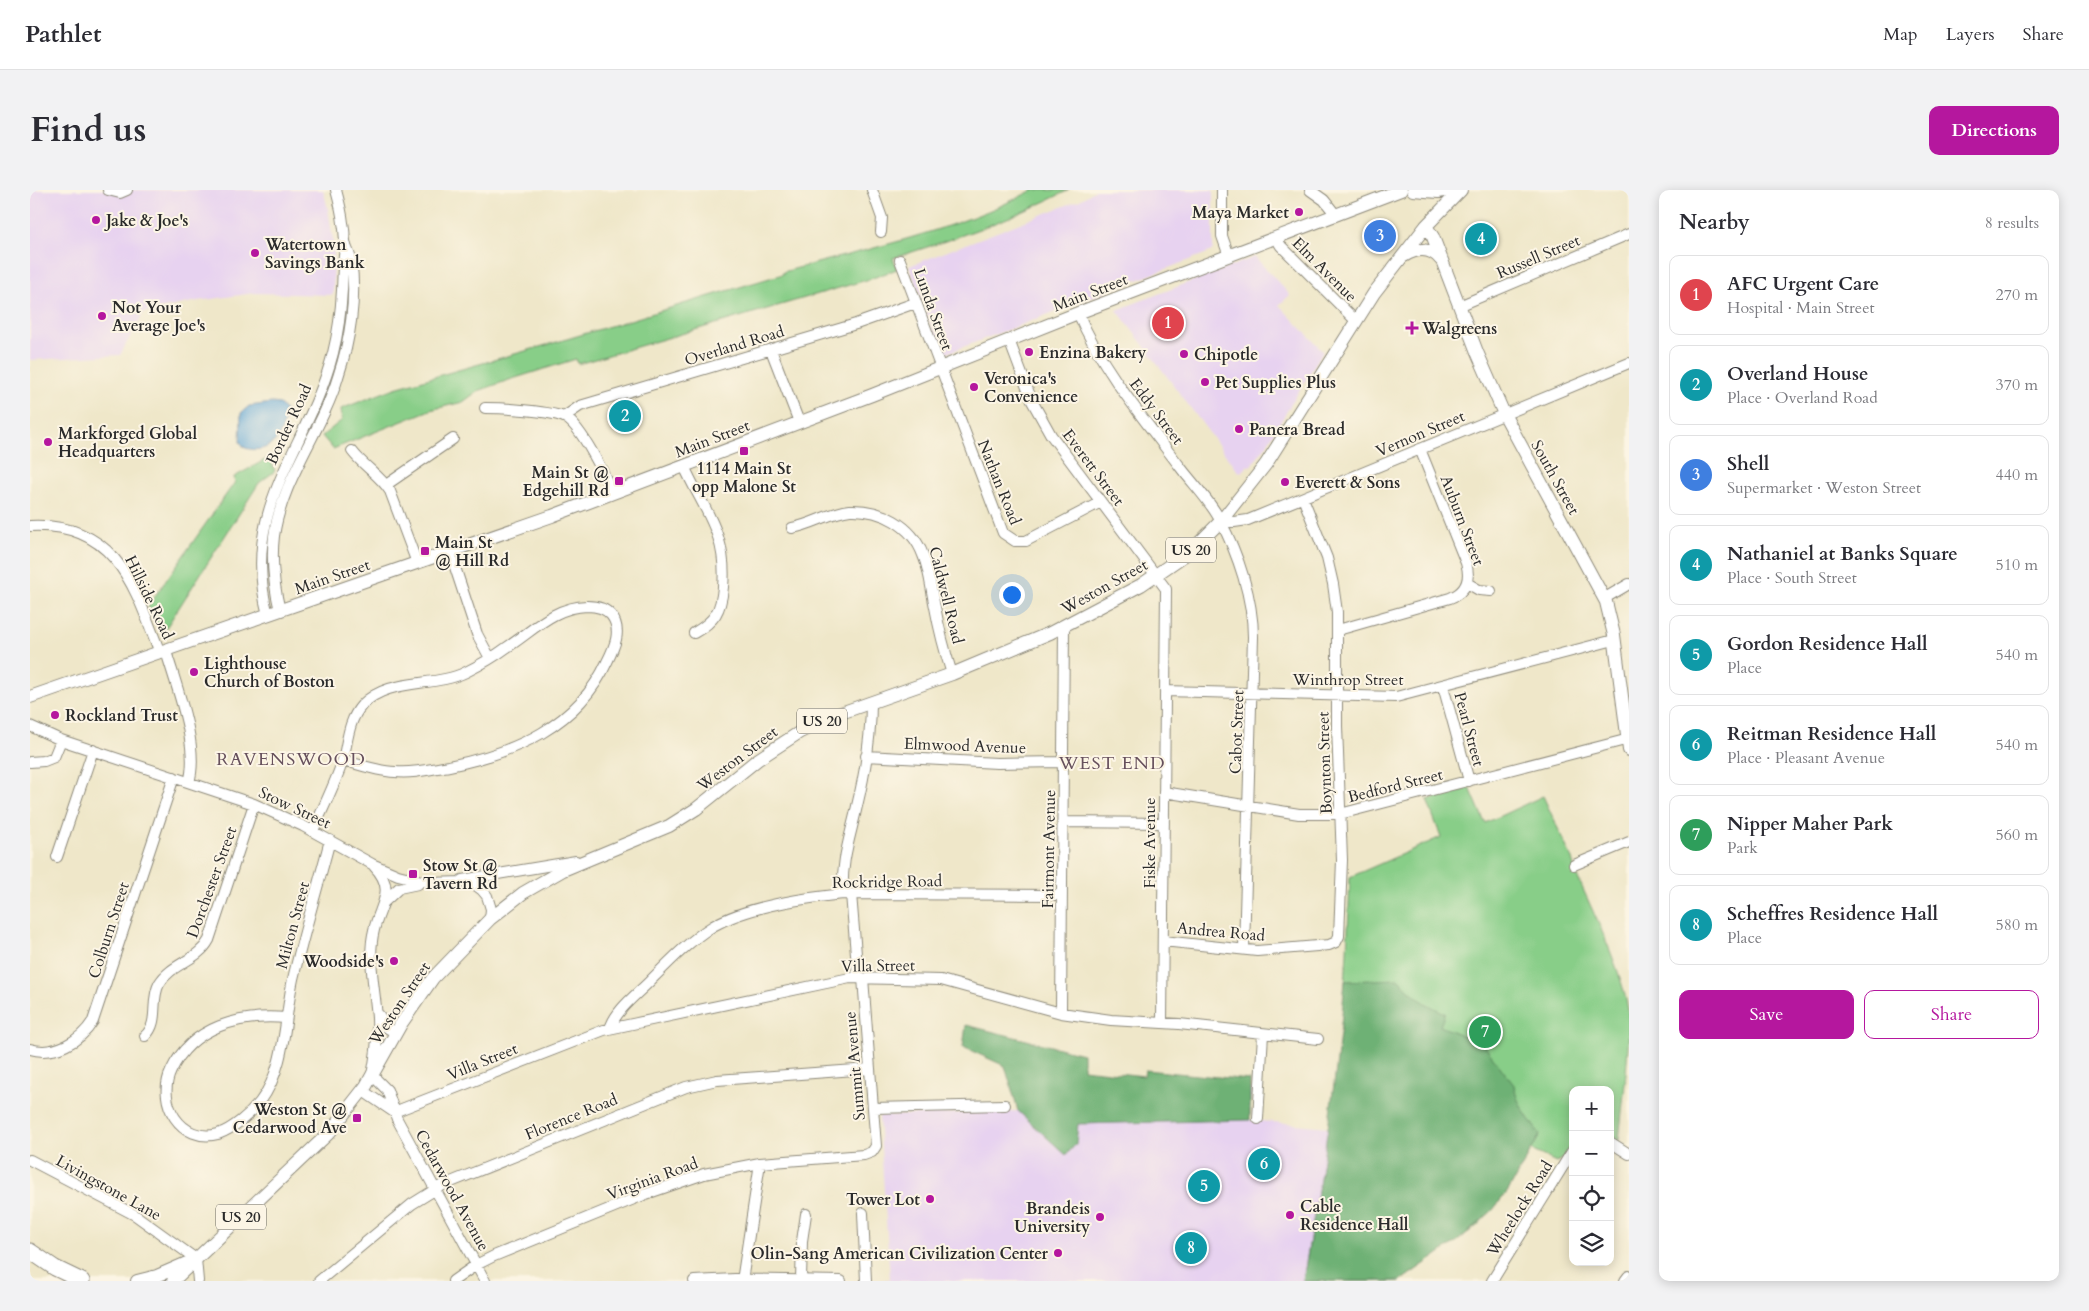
<!DOCTYPE html>
<html lang="en">
<head>
<meta charset="utf-8">
<style>
  :root { --surface:#fff; --page:#f2f2f3; --text:#2b2b33; --muted:#7c7c81; --line:#e1e1e2; --accent:#b5179e }
  body { margin:0; font-family:Cardo,serif; background:var(--page); color:var(--text) }
  .controls { position:absolute; right:15px; bottom:15px; display:grid; overflow:hidden; border-radius:10px; box-shadow:0 2px 12px #0003 }
  .controls button { width:45px; height:45px; display:grid; place-items:center; padding:0; border:0; border-bottom:1px solid var(--line); background:var(--surface); color:var(--text); font:25px sans-serif }
  .you { position:absolute; left:981px; top:404px; width:18px; height:18px; margin:-12px; border:4px solid #fff; border-radius:50%; background:#1a73e8; box-shadow:0 0 0 8px #1a73e833 }
  .badge { display:grid; place-items:center; width:32px; height:32px; border-radius:50%; background:var(--accent); color:#fff; font-size:16px; font-weight:700 }
  .pin { position:absolute; translate:-50% -50%; border:2px solid #fff; box-shadow:0 1px 5px #0006 }
  .list { margin:0; padding:0; list-style:none }
  h2 { display:flex; justify-content:space-between; align-items:center; height:65px; margin:0; padding:0 20px; font-size:21px }
  h2 small { font-size:16px; font-weight:400; color:var(--muted) }
  .list li { display:grid; grid-template-columns:32px 1fr auto; gap:15px; align-items:center; box-sizing:border-box; height:80px; margin:0 10px 10px; padding:0 10px; border:1px solid var(--line); border-radius:10px }
  .list b { display:block; font-size:19px; white-space:nowrap }
  .list p { margin:0; font-size:16px; white-space:nowrap; color:var(--muted) }
  .list em { font-size:16px; font-style:normal; color:var(--muted) }
  .actions { display:flex; gap:10px; padding:15px 20px }
  .actions a { flex:1; padding:11px 0; border:1px solid var(--accent); border-radius:10px; text-align:center; font-size:18px; color:var(--accent) }
  .actions .main { background:var(--accent); color:#fff }
  .icon { flex:none; width:28px; height:28px; fill:none; stroke:currentColor; stroke-width:2; stroke-linecap:round; stroke-linejoin:round }
  .map { position:relative; flex:none; width:1599px; height:1091px; overflow:hidden; border-radius:10px }
  header { display:flex; align-items:center; gap:30px; box-sizing:border-box; height:70px; padding:0 25px; background:var(--surface); border-bottom:1px solid var(--line) }
  header strong { font-size:24px }
  nav { display:flex; gap:28px; margin-inline-start:auto; font-size:18px }
  .intro { display:flex; align-items:center; justify-content:space-between; box-sizing:border-box; height:120px; padding:0 30px }
  h1 { margin:0; font-size:35px }
  .button { padding:12px 22px; border-radius:10px; background:var(--accent); color:#fff; font-size:18px; font-weight:700 }
  main { display:flex; gap:30px; padding:0 30px }
  aside { flex:1; background:var(--surface); border-radius:10px; box-shadow:0 2px 12px #0003 }
  .map>svg:first-child { display:block }
  .built { fill:#e7d2f0 }
  .green { fill:#88ce88; stroke:#5a7c5a }
  .forest { fill:#6eb174; stroke:#4c6e50 }
  .water { fill:#5fa4d4; stroke:#456880 }
  .lines { fill:none; stroke-linecap:round; stroke-linejoin:round }
  .minor-casing { stroke:#8d897a; stroke-width:12 }
  .major-casing { stroke:#8d897a; stroke-width:14 }
  .highway-casing { stroke:#8d897a; stroke-width:17 }
  .minor { stroke:#fff; stroke-width:10 }
  .major { stroke:#fff; stroke-width:12 }
  .highway { stroke:#fff; stroke-width:15 }
  .poi-dot { fill:#b5179e; stroke:#fcf5e5; stroke-width:2 }
  .labels { text-anchor:middle; stroke-width:4; stroke-linejoin:round; paint-order:stroke }
  .shield { fill:#fcf5e5; stroke:#6a6863; stroke-width:1 }
  .shield-label { font-size:15px; font-weight:bold; fill:#2b2b2b }
  .poi-label { font-size:16px; font-weight:bold; fill:#2b2b2b; stroke:#fcf5e5; text-anchor:start }
  .street-label { font-size:16px; fill:#2b2b2b; stroke:#fcf5e5 }
  .neighbourhood-label { font-size:18px; letter-spacing:1px; fill:#67515d; stroke:#fcf5e5 }
</style>
</head>
<body>
<header>
<strong>Pathlet</strong>
<nav><a>Map</a><a>Layers</a><a>Share</a></nav>
</header>
<div class="intro"><h1>Find us</h1><a class="button">Directions</a></div>
<main>
<div class="map">
<svg width="1599" height="1091" viewBox="0 0 1599 1091">
  <rect width="100%" height="100%" fill="#fcf5e5"/>
  <filter id="ink" filterUnits="userSpaceOnUse"><feTurbulence type="fractalNoise" baseFrequency=".02" numOctaves="2"/><feDisplacementMap in="SourceGraphic" scale="10" xChannelSelector="R" yChannelSelector="G"/><feConvolveMatrix kernelMatrix="1 2 1 2 8 2 1 2 1" color-interpolation-filters="sRGB"/></filter>
  <filter id="wash" filterUnits="userSpaceOnUse"><feTurbulence type="fractalNoise" baseFrequency=".0096" numOctaves="4" result="noise"/><feDisplacementMap in="SourceGraphic" scale="20" xChannelSelector="R" yChannelSelector="G"/><feGaussianBlur stdDeviation="1.12" result="paint"/><feColorMatrix in="noise" values="0 0 0 0 0 0 0 0 0 0 0 0 0 0 0 0 0 1.4 0 .05"/><feComposite in="paint" operator="in"/></filter>
  <g filter="url(#wash)">
    <rect width="100%" height="100%" fill="#efe7c9"/>
    <path class="built" d="M0,0H293L298,19L304,56L303,105L224,103L168,111L114,122L90,165L0,170Z
      M1066,0H1183V59L1180,62L912,165L879,76L1050,10Z
      M1225,67L1260,105L1249,115L1293,161L1236,256L1220,277L1218,275L1212,282L1208,281L1087,120Z
      M1052,879L1222,899L1220,930L1299,937L1273,1091H847L860,1089L849,926L988,921L1036,965L1046,954Z"/>
    <path class="green" d="M1003,0H1039C982,29 924,49 863,68L867,79L840,89L548,174L546,169L479,190L448,201L433,212L400,220L303,259L292,246L312,230L311,219L365,198L527,152L753,84V82C837,59 926,41 1003,0Z
      M253,260L242,274L245,281L229,293L132,444L118,416L205,292L204,287Z
      M1440,598L1455,633L1513,606L1542,669L1545,681C1563,723 1594,782 1599,827C1599,863 1593,912 1589,949L1585,955L1580,952V900H1543V960L1538,967L1526,972L1501,960L1478,1001L1447,1036L1370,1091H1273C1286,1013 1300,936 1309,858C1316,801 1318,744 1320,687L1411,647L1397,610Z"/>
    <path class="forest" d="M1369,789C1382,805 1396,815 1415,823L1410,836L1453,854L1484,895C1486,914 1500,930 1510,945L1478,1001L1462,1021L1429,1050L1370,1091H1273C1290,991 1307,892 1315,791Z
      M936,835L1053,864V879L1114,886L1115,880L1220,890V930L1048,934L1046,954L1036,965L988,921L975,876L933,857Z"/>
    <path class="water" d="M242,213L250,214L255,220C255,243 242,266 215,258L210,252L211,223L219,216Z"/>
  </g>
  <g filter="url(#ink)">
    <g class="lines">
      <g class="minor-casing">
        <path id="minor" d="M78,0L90,3L97,0
          M842,0L852,28L851,42
          M1192,0V46L1199,66
          M1280,0L1294,10L1306,25
          M1246,48L1251,56L1325,130
          M870,70L973,343L985,351H996L1071,312
          M1429,116L1599,44
          M1048,123C1073,181 1113,228 1151,278C1164,295 1181,312 1190,330C1208,364 1223,408 1223,447L1214,759
          M979,150L1002,211L1021,245L1136,399L1132,833
          M741,160L769,232
          M455,218C472,218 523,221 536,228C552,238 575,285 582,303
          M534,227L550,216L826,134L885,113
          M322,261C333,276 350,285 360,301L387,373
          M654,276C674,321 698,344 693,397C691,421 685,431 664,443
          M356,295L423,249
          M1191,331L1204,332L1218,330L1599,173
          M0,336C86,332 104,395 130,463
          M762,338C782,335 800,322 820,320C851,319 882,335 893,365C900,381 901,400 905,417C909,439 915,462 922,484
          M420,362L447,444L460,468
          M1437,393L1449,400L1461,401
          M1575,408L1599,394
          M250,421C244,396 241,371 244,346C252,289 292,241 308,187C320,151 327,108 321,70C320,65 318,61 316,56C314,49 315,41 313,33C312,22 309,11 306,0
          M238,425C209,316 278,260 303,163C308,143 311,121 312,100C313,84 312,70 316,55
          M1308,440L1420,408C1436,402 1441,389 1436,373L1390,259
          M136,461C146,496 170,557 159,592
          M1413,496L1439,591
          M1135,501L1366,507L1584,450
          M0,536L31,550L224,614L273,636L342,674L368,685L400,693L432,692L444,694L452,700L457,706L461,719L460,729
          M836,566L967,573L1034,572
          M0,572L14,571L24,567L31,550
          M1134,602L1269,624H1310L1599,549
          M1033,632L1134,633
          M283,641C293,618 304,596 312,573C318,553 317,532 332,515C358,487 404,498 436,482C450,475 464,467 476,458C503,441 523,417 557,416C566,416 575,418 581,425C593,440 584,458 577,472C548,536 484,563 419,576C401,579 383,584 365,582C347,581 330,575 313,570
          M27,667L63,560
          M1544,675L1599,652
          M344,676C367,700 350,714 344,740C337,768 345,799 347,828C348,847 346,866 342,885L357,900L367,929L455,1091
          M432,690L546,671
          M813,704C811,671 820,648 827,616C835,583 841,547 841,512
          M821,704L828,788
          M354,712L369,698L388,694
          M1133,751L1227,761L1299,755L1306,752L1309,746L1312,670L1307,536V422L1303,394L1297,368L1273,308
          M1031,823L1034,436
          M349,825L356,837L366,843
          M256,828C211,824 162,836 141,881C126,912 151,954 188,944C203,939 220,924 230,912C256,877 254,830 263,789C274,742 288,696 300,650
          M580,838C587,819 605,806 619,792C639,772 659,751 683,736C716,717 774,708 813,704L1032,705
          M115,846C130,832 120,811 129,794C141,773 168,771 179,750L224,614
          M0,859C24,866 50,852 63,831L144,587
          M333,901L364,922
          M843,918L975,915
          M364,922L574,840L820,788L911,790L1031,823L1081,830L1149,834L1288,849
          M1228,929L1233,844
          M1580,952L1599,964
          M0,970L105,1025L166,1069L168,1091
          M833,1023L836,1091
          M771,1090L772,1051L776,1024
          M289,1091L382,1014L411,996L656,897L687,890L839,879
          M423,1091L446,1075L464,1066L616,1004L674,984L730,973L834,965L842,962L846,956L843,918L833,788
          M664,1091L705,1089L811,1091
          M712,1091L730,973
          M1462,1091L1543,960"/>
      </g>
      <g class="major-casing">
        <path id="major" d="M1383,0L1408,2L1421,0
          M1396,36L1403,47L1447,162L1474,224L1576,412L1584,445L1599,560
          M1374,66C1387,58 1401,57 1411,70
          M0,507L522,326L842,205L1048,123L1371,0
          M107,1091L127,1086L157,1073
          M143,1091L299,943L336,896L371,834L403,788L460,729L493,703L533,680L639,636L666,619L727,570L770,542L808,524L922,484L1020,443L1111,395L1162,360L1191,331L1236,274L1344,103L1396,36L1431,0
          M1596,1091L1599,1087"/>
      </g>
      <g class="highway-casing">
        <path id="highway" d="M0,1061L25,1078L52,1091"/>
      </g>
      <use href="#minor" class="minor"/>
      <use href="#major" class="major"/>
      <use href="#highway" class="highway"/>
    </g>
  </g>
  <g class="poi-dot">
    <circle cx="1269" cy="22" r="5"/>
    <circle cx="66" cy="30" r="5"/>
    <circle cx="225" cy="63" r="5"/>
    <circle cx="72" cy="126" r="5"/>
    <path d="M1379.5 130.5h5v5h5v5h-5v5h-5v-5h-5v-5h5z"/>
    <circle cx="999" cy="162" r="5"/>
    <circle cx="1154" cy="164" r="5"/>
    <circle cx="1175" cy="192" r="5"/>
    <circle cx="944" cy="197" r="5"/>
    <circle cx="1209" cy="239" r="5"/>
    <circle cx="18" cy="252" r="5"/>
    <rect x="709" y="256" width="10" height="10" rx="2.5"/>
    <rect x="584" y="286" width="10" height="10" rx="2.5"/>
    <circle cx="1255" cy="292" r="5"/>
    <rect x="390" y="356" width="10" height="10" rx="2.5"/>
    <circle cx="164" cy="482" r="5"/>
    <circle cx="25" cy="525" r="5"/>
    <rect x="378" y="679" width="10" height="10" rx="2.5"/>
    <circle cx="364" cy="771" r="5"/>
    <rect x="322" y="923" width="10" height="10" rx="2.5"/>
    <circle cx="900" cy="1009" r="5"/>
    <circle cx="1260" cy="1025" r="5"/>
    <circle cx="1070" cy="1027" r="5"/>
    <circle cx="1028" cy="1063" r="5"/>
  </g>
  <g class="labels">
    <g class="shield">
      <rect x="1136" y="347.5" width="50" height="25" rx="4"/>
      <rect x="767" y="518.5" width="50" height="25" rx="4"/>
      <rect x="186" y="1014.5" width="50" height="25" rx="4"/>
    </g>
    <g class="shield-label">
      <text x="1161" y="365">US 20</text>
      <text x="792" y="536">US 20</text>
      <text x="211" y="1032">US 20</text>
    </g>
    <g class="poi-label">
      <text x="1259" y="28" text-anchor="end">Maya Market</text>
      <text x="76" y="36">Jake &amp; Joe's</text>
      <text x="235" y="60">Watertown<tspan x="235" dy="18">Savings Bank</tspan></text>
      <text x="82" y="123">Not Your<tspan x="82" dy="18">Average Joe's</tspan></text>
      <text x="1392" y="144">Walgreens</text>
      <text x="1009" y="168">Enzina Bakery</text>
      <text x="1164" y="170">Chipotle</text>
      <text x="954" y="194">Veronica's<tspan x="954" dy="18">Convenience</tspan></text>
      <text x="1185" y="198">Pet Supplies Plus</text>
      <text x="1219" y="245">Panera Bread</text>
      <text x="28" y="249">Markforged Global<tspan x="28" dy="18">Headquarters</tspan></text>
      <text x="714" y="284" text-anchor="middle">1114 Main St<tspan x="714" dy="18">opp Malone St</tspan></text>
      <text x="579" y="288" text-anchor="end">Main St @<tspan x="579" dy="18">Edgehill Rd</tspan></text>
      <text x="1265" y="298">Everett &amp; Sons</text>
      <text x="405" y="358">Main St<tspan x="405" dy="18">@ Hill Rd</tspan></text>
      <text x="174" y="479">Lighthouse<tspan x="174" dy="18">Church of Boston</tspan></text>
      <text x="35" y="531">Rockland Trust</text>
      <text x="393" y="681">Stow St @<tspan x="393" dy="18">Tavern Rd</tspan></text>
      <text x="354" y="777" text-anchor="end">Woodside's</text>
      <text x="317" y="925" text-anchor="end">Weston St @<tspan x="317" dy="18">Cedarwood Ave</tspan></text>
      <text x="890" y="1015" text-anchor="end">Tower Lot</text>
      <text x="1270" y="1022">Cable<tspan x="1270" dy="18">Residence Hall</tspan></text>
      <text x="1060" y="1024" text-anchor="end">Brandeis<tspan x="1060" dy="18">University</tspan></text>
      <text x="1018" y="1069" text-anchor="end">Olin-Sang American Civilization Center</text>
    </g>
    <g class="street-label">
      <text transform="translate(1508 66) rotate(-23)" y="6">Russell Street</text>
      <text transform="translate(1295 79) rotate(45)" y="6">Elm Avenue</text>
      <text transform="translate(1060 102) rotate(-21)" y="6">Main Street</text>
      <text transform="translate(904 119) rotate(70)" y="6">Lunda Street</text>
      <text transform="translate(704 155) rotate(-17)" y="6">Overland Road</text>
      <text transform="translate(1127 221) rotate(53)" y="6">Eddy Street</text>
      <text transform="translate(258 234) rotate(-65)" y="6">Border Road</text>
      <text transform="translate(1390 243) rotate(-23)" y="6">Vernon Street</text>
      <text transform="translate(682 248) rotate(-21)" y="6">Main Street</text>
      <text transform="translate(1064 277) rotate(53)" y="6">Everett Street</text>
      <text transform="translate(1526 287) rotate(61)" y="6">South Street</text>
      <text transform="translate(970 292) rotate(68)" y="6">Nathan Road</text>
      <text transform="translate(1433 330) rotate(69)" y="6">Auburn Street</text>
      <text transform="translate(302 386) rotate(-19)" y="6">Main Street</text>
      <text transform="translate(1074 396) rotate(-29)" y="6">Weston Street</text>
      <text transform="translate(917 405) rotate(76)" y="6">Caldwell Road</text>
      <text transform="translate(120 407) rotate(64)" y="6">Hillside Road</text>
      <text x="1318" y="495">Winthrop Street</text>
      <text transform="translate(1440 539) rotate(75)" y="6">Pearl Street</text>
      <text transform="translate(1206 542) rotate(-88)" y="6">Cabot Street</text>
      <text transform="translate(935 555) rotate(2)" y="6">Elmwood Avenue</text>
      <text transform="translate(707 568) rotate(-37)" y="6">Weston Street</text>
      <text transform="translate(1294 573) rotate(-92)" y="6">Boynton Street</text>
      <text transform="translate(1365 595) rotate(-14)" y="6">Bedford Street</text>
      <text transform="translate(265 617) rotate(25)" y="6">Stow Street</text>
      <text transform="translate(1119 653) rotate(-90)" y="6">Fiske Avenue</text>
      <text transform="translate(1018 659) rotate(-89)" y="6">Fairmont Avenue</text>
      <text transform="translate(857 691) rotate(-1)" y="6">Rockridge Road</text>
      <text transform="translate(181 692) rotate(-70)" y="6">Dorchester Street</text>
      <text transform="translate(262 735) rotate(-75)" y="6">Milton Street</text>
      <text transform="translate(78 740) rotate(-72)" y="6">Colburn Street</text>
      <text transform="translate(1191 741) rotate(5)" y="6">Andrea Road</text>
      <text transform="translate(848 775) rotate(-1)" y="6">Villa Street</text>
      <text transform="translate(369 813) rotate(-56)" y="6">Weston Street</text>
      <text transform="translate(452 871) rotate(-22)" y="6">Villa Street</text>
      <text transform="translate(824 876) rotate(-95)" y="6">Summit Avenue</text>
      <text transform="translate(541 926) rotate(-22)" y="6">Florence Road</text>
      <text transform="translate(622 988) rotate(-20)" y="6">Virginia Road</text>
      <text transform="translate(79 997) rotate(29)" y="6">Livingstone Lane</text>
      <text transform="translate(423 1000) rotate(61)" y="6">Cedarwood Avenue</text>
      <text transform="translate(1489 1018) rotate(-58)" y="6">Wheelock Road</text>
    </g>
    <g class="neighbourhood-label">
      <text x="261" y="575">RAVENSWOOD</text>
      <text x="1082" y="579">WEST END</text>
    </g>
  </g>
</svg>
<div class="controls">
<button>+</button>
<button>−</button>
<button><svg class="icon" aria-label="locate" viewBox="0 0 24 24"><circle cx="12" cy="12" r="6"/><path d="M12 2v4M12 18v4M2 12h4M18 12h4"/></svg></button>
<button><svg class="icon" aria-label="layers" viewBox="0 0 24 24"><path d="M12 4l9 5-9 5-9-5zM3 14l9 5 9-5"/></svg></button>
</div>
<div class="you"></div>
<div class="pin badge" style="left:1138px;top:133px;background:#e0444e">1</div>
<div class="pin badge" style="left:595px;top:226px;background:#0f9aa8">2</div>
<div class="pin badge" style="left:1350px;top:46px;background:#3f7fe0">3</div>
<div class="pin badge" style="left:1451px;top:49px;background:#0f9aa8">4</div>
<div class="pin badge" style="left:1174px;top:996px;background:#0f9aa8">5</div>
<div class="pin badge" style="left:1234px;top:974px;background:#0f9aa8">6</div>
<div class="pin badge" style="left:1455px;top:842px;background:#2e9e5b">7</div>
<div class="pin badge" style="left:1161px;top:1058px;background:#0f9aa8">8</div>
</div>
<aside>
<h2>Nearby<small>8 results</small></h2>
<ul class="list">
<li><span class="badge" style="background:#e0444e">1</span><div><b>AFC Urgent Care</b><p>Hospital · Main Street</p></div><em>270 m</em></li>
<li><span class="badge" style="background:#0f9aa8">2</span><div><b>Overland House</b><p>Place · Overland Road</p></div><em>370 m</em></li>
<li><span class="badge" style="background:#3f7fe0">3</span><div><b>Shell</b><p>Supermarket · Weston Street</p></div><em>440 m</em></li>
<li><span class="badge" style="background:#0f9aa8">4</span><div><b>Nathaniel at Banks Square</b><p>Place · South Street</p></div><em>510 m</em></li>
<li><span class="badge" style="background:#0f9aa8">5</span><div><b>Gordon Residence Hall</b><p>Place</p></div><em>540 m</em></li>
<li><span class="badge" style="background:#0f9aa8">6</span><div><b>Reitman Residence Hall</b><p>Place · Pleasant Avenue</p></div><em>540 m</em></li>
<li><span class="badge" style="background:#2e9e5b">7</span><div><b>Nipper Maher Park</b><p>Park</p></div><em>560 m</em></li>
<li><span class="badge" style="background:#0f9aa8">8</span><div><b>Scheffres Residence Hall</b><p>Place</p></div><em>580 m</em></li>
</ul>
<div class="actions"><a class="main">Save</a><a>Share</a></div>
</aside>
</main>
</body>
</html>
